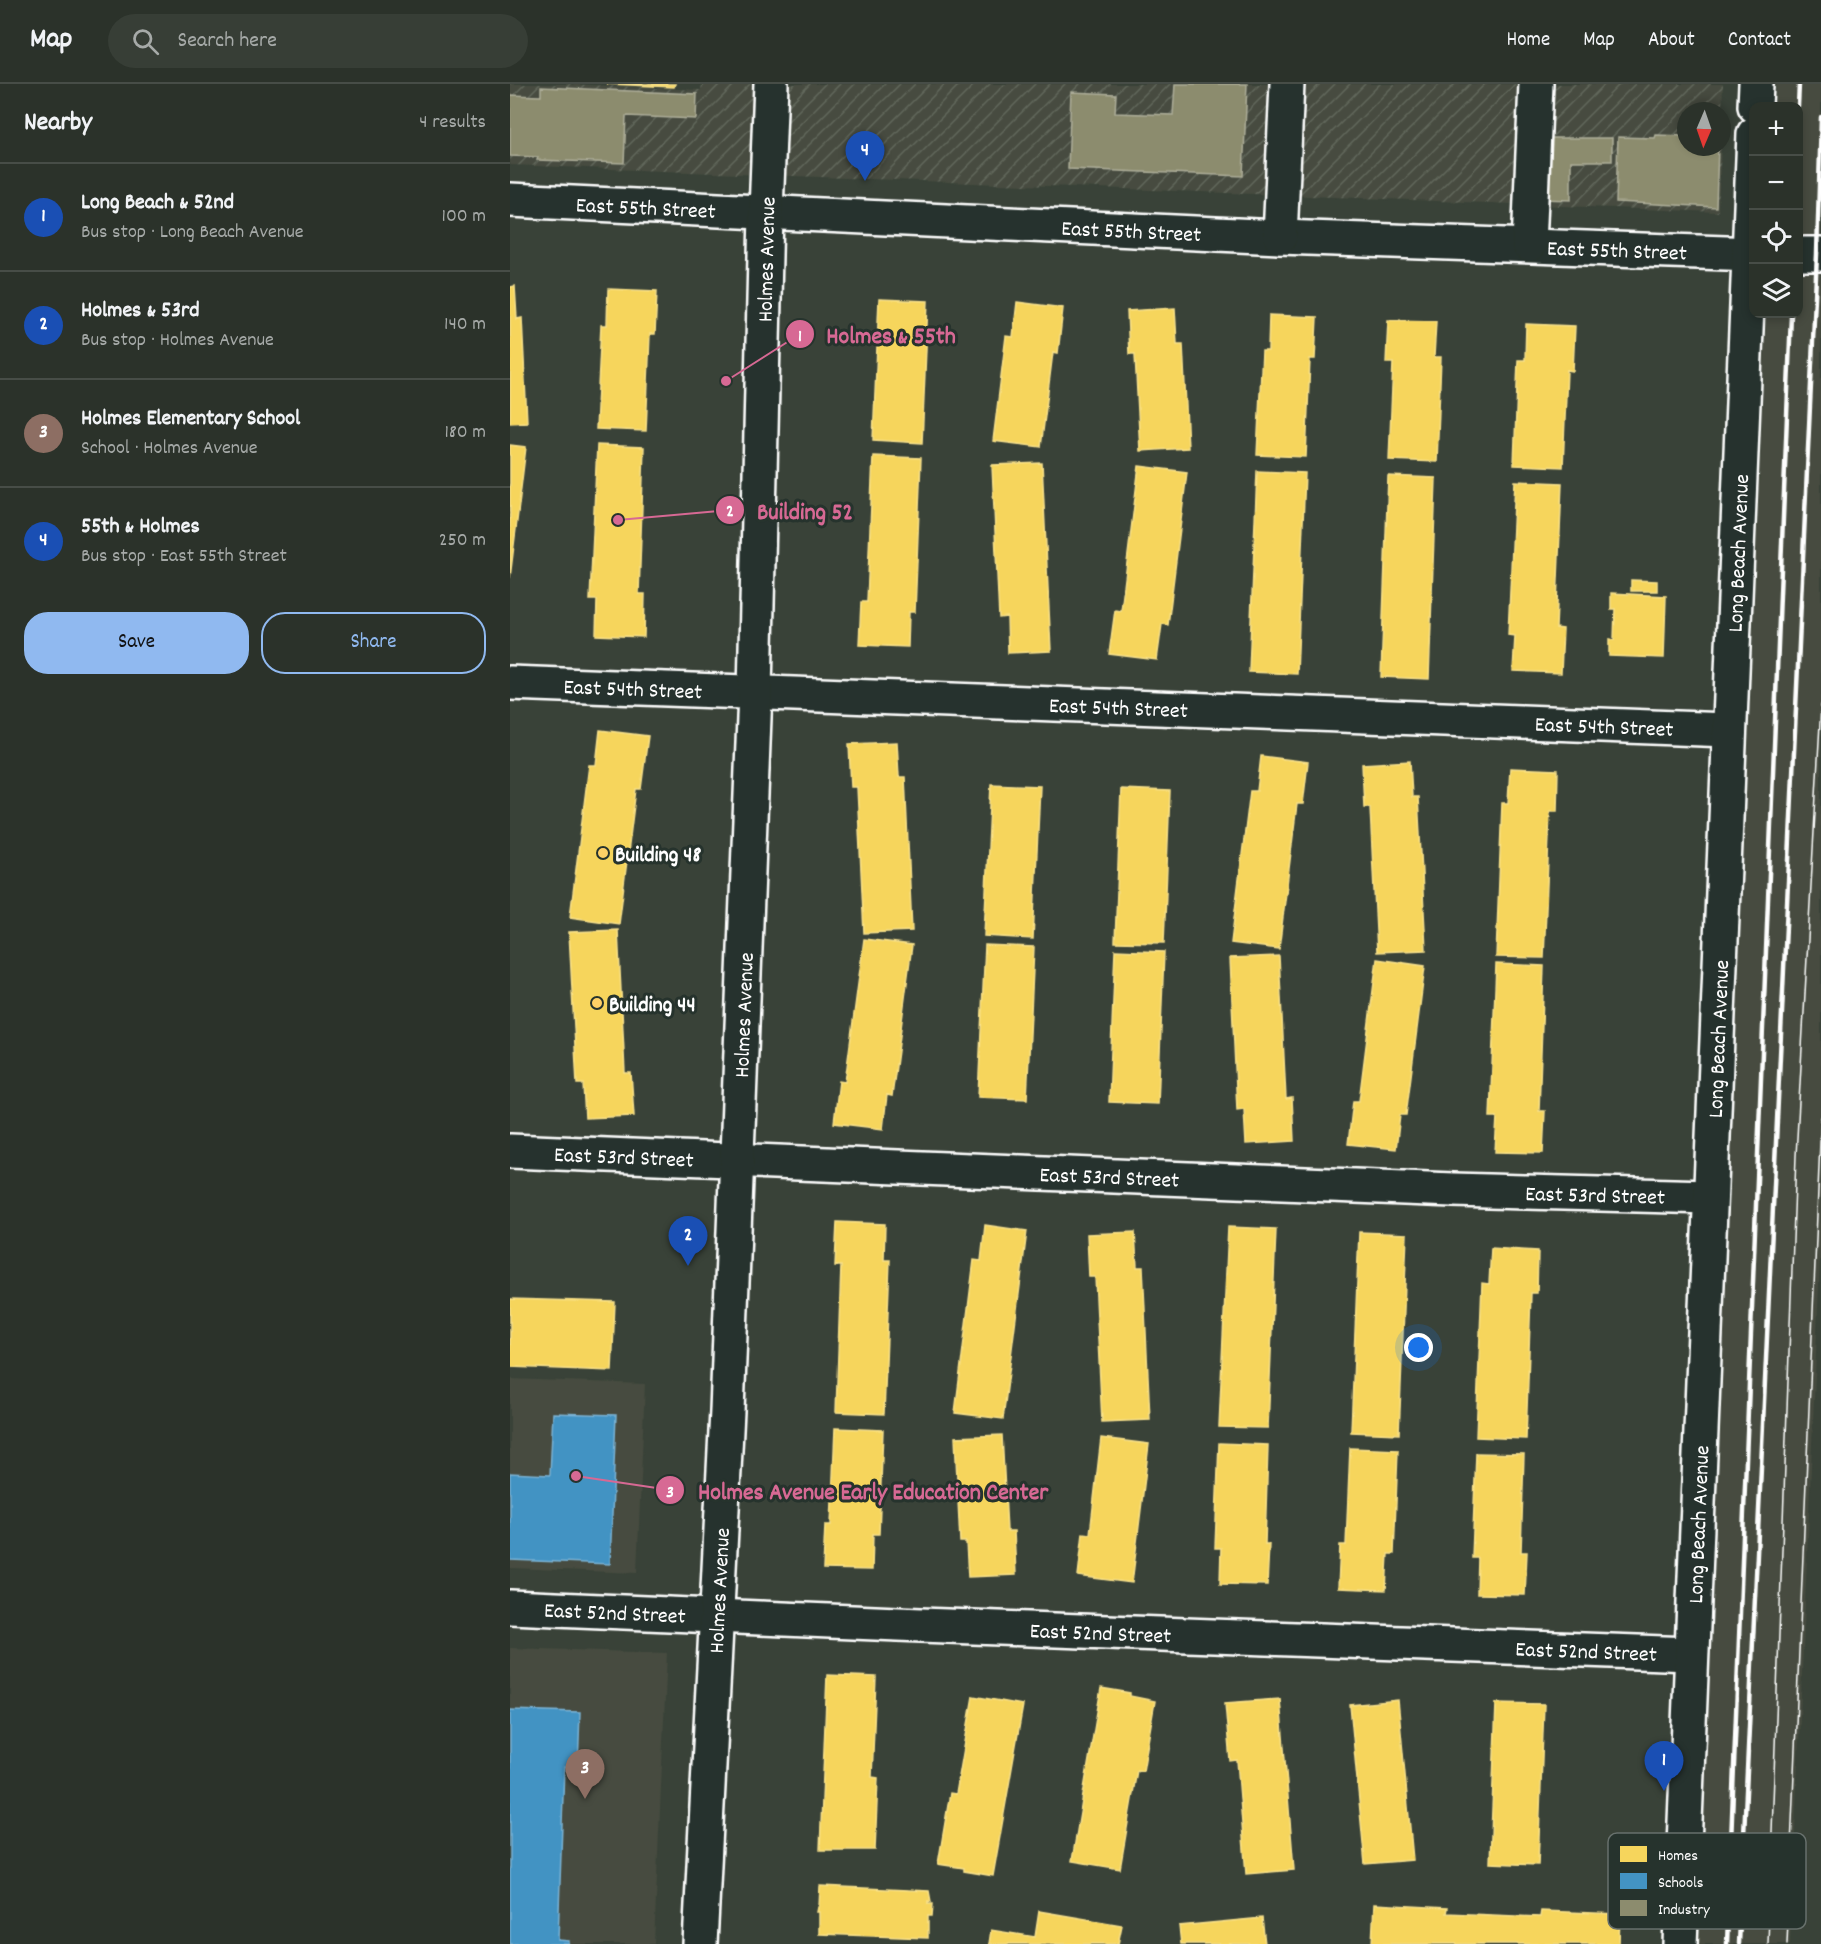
<!DOCTYPE html>
<html lang="en">
<head>
<meta charset="utf-8">
<style>
  :root { --surface:#2b322a; --page:#373e36; --text:#f1f3f6; --muted:#a6aaa8; --line:#474d47; --accent:#90b9f0 }
  body { margin:0; font-family:Dekko,sans-serif; background:var(--page); color:var(--text) }
  .controls { position:absolute; right:18px; top:18px; display:grid; overflow:hidden; border-radius:12px; box-shadow:0 3px 9px #0003 }
  .controls button { width:54px; height:54px; display:grid; place-items:center; padding:0; border:0; border-bottom:2px solid var(--line); background:var(--surface); color:var(--text); font:30px sans-serif }
  .compass { position:absolute; left:1167px; top:18px; width:54px; height:54px; border-radius:50%; background:var(--surface); box-shadow:0 3px 9px #0003; rotate:182deg }
  .you { position:absolute; left:909px; top:1264px; width:21px; height:21px; margin:-15px; border:4px solid #fff; border-radius:50%; background:#1a73e8; box-shadow:0 0 0 9px #1a73e833 }
  .badge { display:grid; place-items:center; width:39px; height:39px; border-radius:50%; background:var(--accent); color:#fff; font-size:20px; font-weight:700 }
  .pin { position:absolute; translate:-50% -50px; filter:drop-shadow(0 2px 3px #0008) }
  .pin::after { content:''; position:absolute; top:32px; width:21px; height:18px; background:inherit; clip-path:polygon(0 0,100% 0,50% 100%) }
  .list { margin:0; padding:0; list-style:none }
  h2 { display:flex; justify-content:space-between; align-items:center; height:78px; margin:0; padding:0 24px; font-size:26px }
  h2 small { font-size:20px; font-weight:400; color:var(--muted) }
  .list li { display:grid; grid-template-columns:39px 1fr auto; gap:18px; align-items:center; box-sizing:border-box; height:108px; padding:0 24px; border-top:2px solid var(--line) }
  .list b { display:block; font-size:22px; white-space:nowrap }
  .list p { margin:0; font-size:20px; white-space:nowrap; color:var(--muted) }
  .list em { font-size:20px; font-style:normal; color:var(--muted) }
  .actions { display:flex; gap:12px; padding:18px 24px }
  .actions a { flex:1; padding:14px 0; border:2px solid var(--accent); border-radius:24px; text-align:center; font-size:21px; color:var(--accent) }
  .actions .main { background:var(--accent); color:#111 }
  .icon { flex:none; width:33px; height:33px; fill:none; stroke:currentColor; stroke-width:2; stroke-linecap:round; stroke-linejoin:round }
  .map { position:relative; flex:none; width:1311px; height:1860px; overflow:hidden }
  header { display:flex; align-items:center; gap:36px; box-sizing:border-box; height:84px; padding:0 30px; background:var(--surface); border-bottom:2px solid var(--line) }
  header strong { font-size:28px }
  nav { display:flex; gap:33px; margin-inline-start:auto; font-size:21px }
  .search { width:420px; height:54px; background:var(--page); display:flex; align-items:center; gap:15px; box-sizing:border-box; padding:0 21px; border-radius:33px; color:var(--muted); font-size:22px }
  main { display:flex }
  aside { flex:1; background:var(--surface) }
  .map>svg:first-child { display:block }
  .built { fill:#464c3f }
  .industrial { fill:url(#industrial-furrows) }
  .homes { fill:#f6d55c; stroke:#f9e28d; stroke-width:1.5 }
  .schools { fill:#4393c3; stroke:#7bb3d5; stroke-width:1.5 }
  .industry { fill:#8c8c6e; stroke:#aeae9a; stroke-width:1.5 }
  .lines { fill:none; stroke-linecap:round; stroke-linejoin:round }
  .minor-casing { stroke:#fff; stroke-width:38 }
  .minor { stroke:#26332d; stroke-width:33 }
  .tram { stroke:#fff; stroke-width:1.5 }
  .rail { stroke:#fff; stroke-width:4.5 }
  .poi-dot { fill:#ffd166; stroke:#26332d; stroke-width:2 }
  .labels { text-anchor:middle; stroke-width:6; stroke-linejoin:round; paint-order:stroke }
  .street-label { font-size:22px; fill:#fff; stroke:#26332d }
  .poi-label { font-size:22px; font-weight:bold; fill:#fff; stroke:#26332d; text-anchor:start }
  .key { fill:#26332d; stroke:#67706c; stroke-width:1.5 }
  .key-label { font-size:16px; fill:#fff }
  .leader { fill:none; stroke:#d76994; stroke-width:2 }
  .callout-dot { fill:#d76994; stroke:#26332d; stroke-width:2 }
  .mark-label { font-size:18px; text-anchor:middle; font-weight:bold; fill:#fff }
  .callout-label { font-size:24px; text-anchor:middle; font-weight:bold; fill:#d76994; stroke:#26332d; stroke-width:6; stroke-linejoin:round; paint-order:stroke }
</style>
</head>
<body>
<header>
<strong>Map</strong>
<div class="search"><svg class="icon" aria-label="search" viewBox="0 0 24 24"><circle cx="10" cy="10" r="6"/><path d="M15 15l6 6"/></svg>Search here</div>
<nav><a>Home</a><a>Map</a><a>About</a><a>Contact</a></nav>
</header>
<main>
<aside>
<h2>Nearby<small>4 results</small></h2>
<ul class="list">
<li><span class="badge" style="background:#1a4fb4">1</span><div><b>Long Beach &amp; 52nd</b><p>Bus stop · Long Beach Avenue</p></div><em>100 m</em></li>
<li><span class="badge" style="background:#1a4fb4">2</span><div><b>Holmes &amp; 53rd</b><p>Bus stop · Holmes Avenue</p></div><em>140 m</em></li>
<li><span class="badge" style="background:#8d6e63">3</span><div><b>Holmes Elementary School</b><p>School · Holmes Avenue</p></div><em>180 m</em></li>
<li><span class="badge" style="background:#1a4fb4">4</span><div><b>55th &amp; Holmes</b><p>Bus stop · East 55th Street</p></div><em>250 m</em></li>
</ul>
<div class="actions"><a class="main">Save</a><a>Share</a></div>
</aside>
<div class="map">
<svg width="1311" height="1860" viewBox="0 0 1311 1860">
  <defs>
    <pattern id="industrial-furrows" width="10" height="10" patternUnits="userSpaceOnUse" patternTransform="scale(1.5)"><rect width="10" height="10" fill="#464c3f"/><path d="M-1 1l2-2M0 10L10 0M9 11l2-2" fill="none" stroke="#62675c"/></pattern>
  </defs>
  <rect width="100%" height="100%" fill="#394238"/>
  <filter id="ink" filterUnits="userSpaceOnUse"><feTurbulence type="fractalNoise" baseFrequency=".0167" numOctaves="2"/><feDisplacementMap in="SourceGraphic" scale="12" xChannelSelector="R" yChannelSelector="G"/><feConvolveMatrix kernelMatrix="1 2 1 2 8 2 1 2 1" color-interpolation-filters="sRGB"/></filter>
  <g filter="url(#ink)">
    <path class="built" d="M1266,0H1311V1156L1280,1860H1189L1256,230H1288V22H1265Z
      M0,1295L135,1300L127,1489L0,1484Z
      M0,1564L157,1569L144,1860H0Z"/>
    <path class="industrial" d="M0,0H55L191,6L192,0H1213L1212,28L1176,27V63H1211L1208,128L0,81Z"/>
    <path class="homes" d="M97,0H165L164,3Z
      M5,202L7,235L12,234L17,338L0,339V203Z
      M98,205L147,207L145,250H140L136,347L86,345L91,241H97Z
      M369,215L418,217L412,359L363,356Z
      M507,218L553,224L548,269L543,268L531,363L483,357L496,252L503,253Z
      M665,224L667,260H673L678,364L630,367L625,270H619L617,227Z
      M759,231L807,233L805,275H800L796,373L747,371L752,267H758Z
      M878,236L926,237L924,273H931L927,378L879,376L883,279H876Z
      M1016,240L1065,242L1063,287L1057,286L1053,383L1004,381L1008,276H1015Z
      M0,361L16,363L0,494Z
      M87,361L134,363L129,510H135L134,553L86,551L87,516H80Z
      M363,372L411,374L405,528H399L398,563L349,561L351,518H357Z
      M532,379L541,567L498,569L497,533L489,534L482,381Z
      M629,382L677,388L658,541L652,540L647,576L599,570L605,526L611,527Z
      M747,387L795,389L787,590L739,588Z
      M878,392L926,394L919,595L871,593Z
      M1005,397L1052,399L1046,544L1053,545L1051,589L1003,587L1005,552L998,551Z
      M1121,496L1147,497V507H1121Z
      M1101,509L1156,512L1154,574L1099,572V555L1104,556L1105,525H1101Z
      M90,646L138,652L131,705H126L109,840L60,833L79,681H86Z
      M387,658L389,693H395L402,847L354,849L347,703H341L339,660Z
      M751,672L798,678L793,720H787L769,865L721,859L740,707H747Z
      M900,677L902,713H908L916,866L867,868L860,723H854L852,680Z
      M1000,684L1048,686L1047,727H1040L1034,874L986,873L992,719H998Z
      M481,700L530,702L523,855L474,852Z
      M611,705L660,707L654,859L605,858Z
      M108,846L115,989H121L124,1032L75,1034L73,1000H67L59,848Z
      M354,855L402,861L382,1012L377,1011L373,1045L324,1039L329,997L335,998Z
      M475,861L524,863L517,1015L468,1013Z
      M605,866L654,868L648,1020L599,1018Z
      M769,872L776,1015L782,1014L784,1057L736,1060L734,1025L727,1026L720,874Z
      M867,875L915,882L896,1031H890L886,1065L838,1060L843,1017H849Z
      M986,880L1034,882L1029,1027H1035L1033,1069L985,1068L987,1033H980Z
      M327,1138L375,1140L374,1176H380L374,1330L326,1328L331,1182H325Z
      M475,1141L517,1147L493,1335L445,1329L464,1176L471,1177Z
      M718,1143L766,1145L758,1344L709,1343Z
      M625,1148L627,1183H633L640,1336L592,1338L585,1193H579L577,1150Z
      M849,1148L897,1150L889,1350L841,1348Z
      M981,1164L1028,1167L1027,1209H1021L1016,1355L966,1353L972,1199L979,1200Z
      M0,1215L105,1218L102,1287L0,1283Z
      M325,1344L373,1346L369,1450H363L362,1486L313,1485L315,1441H321Z
      M492,1351L497,1447H504L506,1491L458,1493L456,1458H450L445,1353Z
      M591,1354L639,1360L622,1499L568,1492L573,1449L580,1450Z
      M709,1359L758,1361L755,1460H759L757,1501L710,1500L711,1464H705Z
      M840,1364L888,1366L884,1470H878L876,1506L828,1504L830,1461H836Z
      M966,1369L1014,1370L1011,1468H1017L1015,1511L967,1510L968,1474H962Z
      M317,1591L366,1593L362,1693L368,1694L365,1766H310Z
      M591,1604L620,1609V1612L645,1617L633,1687L627,1686L610,1785L562,1777Z
      M463,1612L513,1621L483,1792L454,1787V1784L428,1780L440,1709L446,1710Z
      M770,1615L784,1786L736,1790L727,1676L720,1677L715,1619Z
      M888,1616L903,1776L855,1780L840,1621Z
      M986,1619L1034,1620L1028,1781L980,1779Z
      M310,1802L419,1807L421,1818L418,1817V1820H423L422,1832H418V1854L309,1850V1828H307L308,1823H309Z
      M864,1820L937,1824L936,1829L1030,1833L1031,1827L1110,1830L1109,1860H862Z
      M529,1827L612,1841L608,1860H479L481,1846L525,1853Z
      M752,1834L755,1860H671L669,1842Z"/>
    <path class="schools" d="M43,1329L106,1331L100,1480L0,1476V1389L40,1391Z
      M0,1626L70,1628L68,1684L54,1683L48,1856L59,1857V1860H0Z"/>
    <path class="industry" d="M665,0H737L733,92L558,85L561,8L606,10L605,29L663,31Z
      M31,3L187,10L186,35L116,32L114,79L27,76L28,73L0,72V11L31,12Z
      M1146,51L1176,52V63H1208L1206,123L1106,118L1108,53L1145,54Z
      M1034,54H1102V77H1061V116L1030,115Z"/>
    <g class="lines">
      <g class="minor-casing">
        <g id="minor">
          <path d="M1245,22L1246,0"/>
          <path id="s1" d="M0,116L770,153L1244,170"/>
          <path d="M770,153L777,0"/>
          <path d="M1019,161L1026,0"/>
          <path d="M1288,170H1311"/>
          <path id="s2" d="M0,599L1218,646"/>
          <path id="s3" d="M0,1067L943,1106L1200,1113"/>
          <path id="s4" d="M0,1523L411,1541L1181,1570"/>
          <path id="s5" d="M190,1860L217,1327L245,608L256,128L261,0"/>
          <path id="s6" d="M1170,1860L1244,50"/>
        </g>
      </g>
      <use href="#minor" class="minor"/>
      <path class="tram" d="M1258,1860L1286,1072L1311,621
        M1277,1860L1311,1033"/>
      <path class="rail" d="M1288,22L1289,0
        M1217,1860L1281,230
        M1229,1860L1307,170L1311,33"/>
    </g>
  </g>
  <g class="poi-dot">
    <circle cx="93" cy="769" r="6"/>
    <circle cx="87" cy="919" r="6"/>
  </g>
  <g class="labels">
    <g class="street-label">
      <text dy="8" stroke="none"><textPath href="#s1" startOffset="136">East 55th Street</textPath></text>
      <text dy="8" stroke="none"><textPath href="#s1" startOffset="622">East 55th Street</textPath></text>
      <text dy="8" stroke="none"><textPath href="#s1" startOffset="1108">East 55th Street</textPath></text>
      <text dy="8" stroke="none"><textPath href="#s5" startOffset="1686">Holmes Avenue</textPath></text>
      <text dy="8" stroke="none"><textPath href="#s6" startOffset="1392">Long Beach Avenue</textPath></text>
      <text dy="8" stroke="none"><textPath href="#s2" startOffset="123">East 54th Street</textPath></text>
      <text dy="8" stroke="none"><textPath href="#s2" startOffset="609">East 54th Street</textPath></text>
      <text dy="8" stroke="none"><textPath href="#s2" startOffset="1095">East 54th Street</textPath></text>
      <text dy="8" stroke="none"><textPath href="#s5" startOffset="930">Holmes Avenue</textPath></text>
      <text dy="8" stroke="none"><textPath href="#s6" startOffset="906">Long Beach Avenue</textPath></text>
      <text dy="8" stroke="none"><textPath href="#s3" startOffset="114">East 53rd Street</textPath></text>
      <text dy="8" stroke="none"><textPath href="#s3" startOffset="600">East 53rd Street</textPath></text>
      <text dy="8" stroke="none"><textPath href="#s3" startOffset="1086">East 53rd Street</textPath></text>
      <text dy="8" stroke="none"><textPath href="#s6" startOffset="420">Long Beach Avenue</textPath></text>
      <text dy="8" stroke="none"><textPath href="#s5" startOffset="354">Holmes Avenue</textPath></text>
      <text dy="8" stroke="none"><textPath href="#s4" startOffset="105">East 52nd Street</textPath></text>
      <text dy="8" stroke="none"><textPath href="#s4" startOffset="591">East 52nd Street</textPath></text>
      <text dy="8" stroke="none"><textPath href="#s4" startOffset="1077">East 52nd Street</textPath></text>
    </g>
    <g class="poi-label">
      <text x="105" y="777">Building 48</text>
      <text x="99" y="927">Building 44</text>
    </g>
  </g>
  <rect x="1098" y="1749" width="198" height="96" rx="9" class="key"/>
  <rect x="1110" y="1762" width="27" height="16" fill="#f6d55c"/>
  <rect x="1110" y="1789" width="27" height="16" fill="#4393c3"/>
  <rect x="1110" y="1816" width="27" height="16" fill="#8c8c6e"/>
  <g class="key-label">
    <text x="1148" y="1776">Homes</text>
    <text x="1148" y="1803">Schools</text>
    <text x="1148" y="1830">Industry</text>
  </g>
  <path class="leader" d="M216 297L290 250M108 436L220 426M66 1392L160 1406"/>
  <g class="callout-dot">
    <circle cx="216" cy="297" r="6"/>
    <circle cx="108" cy="436" r="6"/>
    <circle cx="66" cy="1392" r="6"/>
    <circle cx="290" cy="250" r="15"/>
    <circle cx="220" cy="426" r="15"/>
    <circle cx="160" cy="1406" r="15"/>
  </g>
  <g class="mark-label">
    <text x="290" y="257">1</text>
    <text x="220" y="432">2</text>
    <text x="160" y="1413">3</text>
  </g>
  <g class="callout-label">
    <text x="381" y="259">Holmes &amp; 55th</text>
    <text x="295" y="435">Building 52</text>
    <text x="363" y="1415">Holmes Avenue Early Education Center</text>
  </g>
</svg>
<div class="controls">
<button>+</button>
<button>−</button>
<button><svg class="icon" aria-label="locate" viewBox="0 0 24 24"><circle cx="12" cy="12" r="6"/><path d="M12 2v4M12 18v4M2 12h4M18 12h4"/></svg></button>
<button><svg class="icon" aria-label="layers" viewBox="0 0 24 24"><path d="M12 4l9 5-9 5-9-5zM3 14l9 5 9-5"/></svg></button>
</div>
<svg class="compass" viewBox="-18 -18 36 36"><path d="M0-13l5 13h-10z" fill="#e53935"/><path d="M0 13l5-13h-10z" fill="#a6aaa8"/></svg>
<div class="you"></div>
<div class="pin badge" style="left:1154px;top:1707px;background:#1a4fb4">1</div>
<div class="pin badge" style="left:178px;top:1182px;background:#1a4fb4">2</div>
<div class="pin badge" style="left:75px;top:1715px;background:#8d6e63">3</div>
<div class="pin badge" style="left:355px;top:97px;background:#1a4fb4">4</div>
</div>
</main>
</body>
</html>
